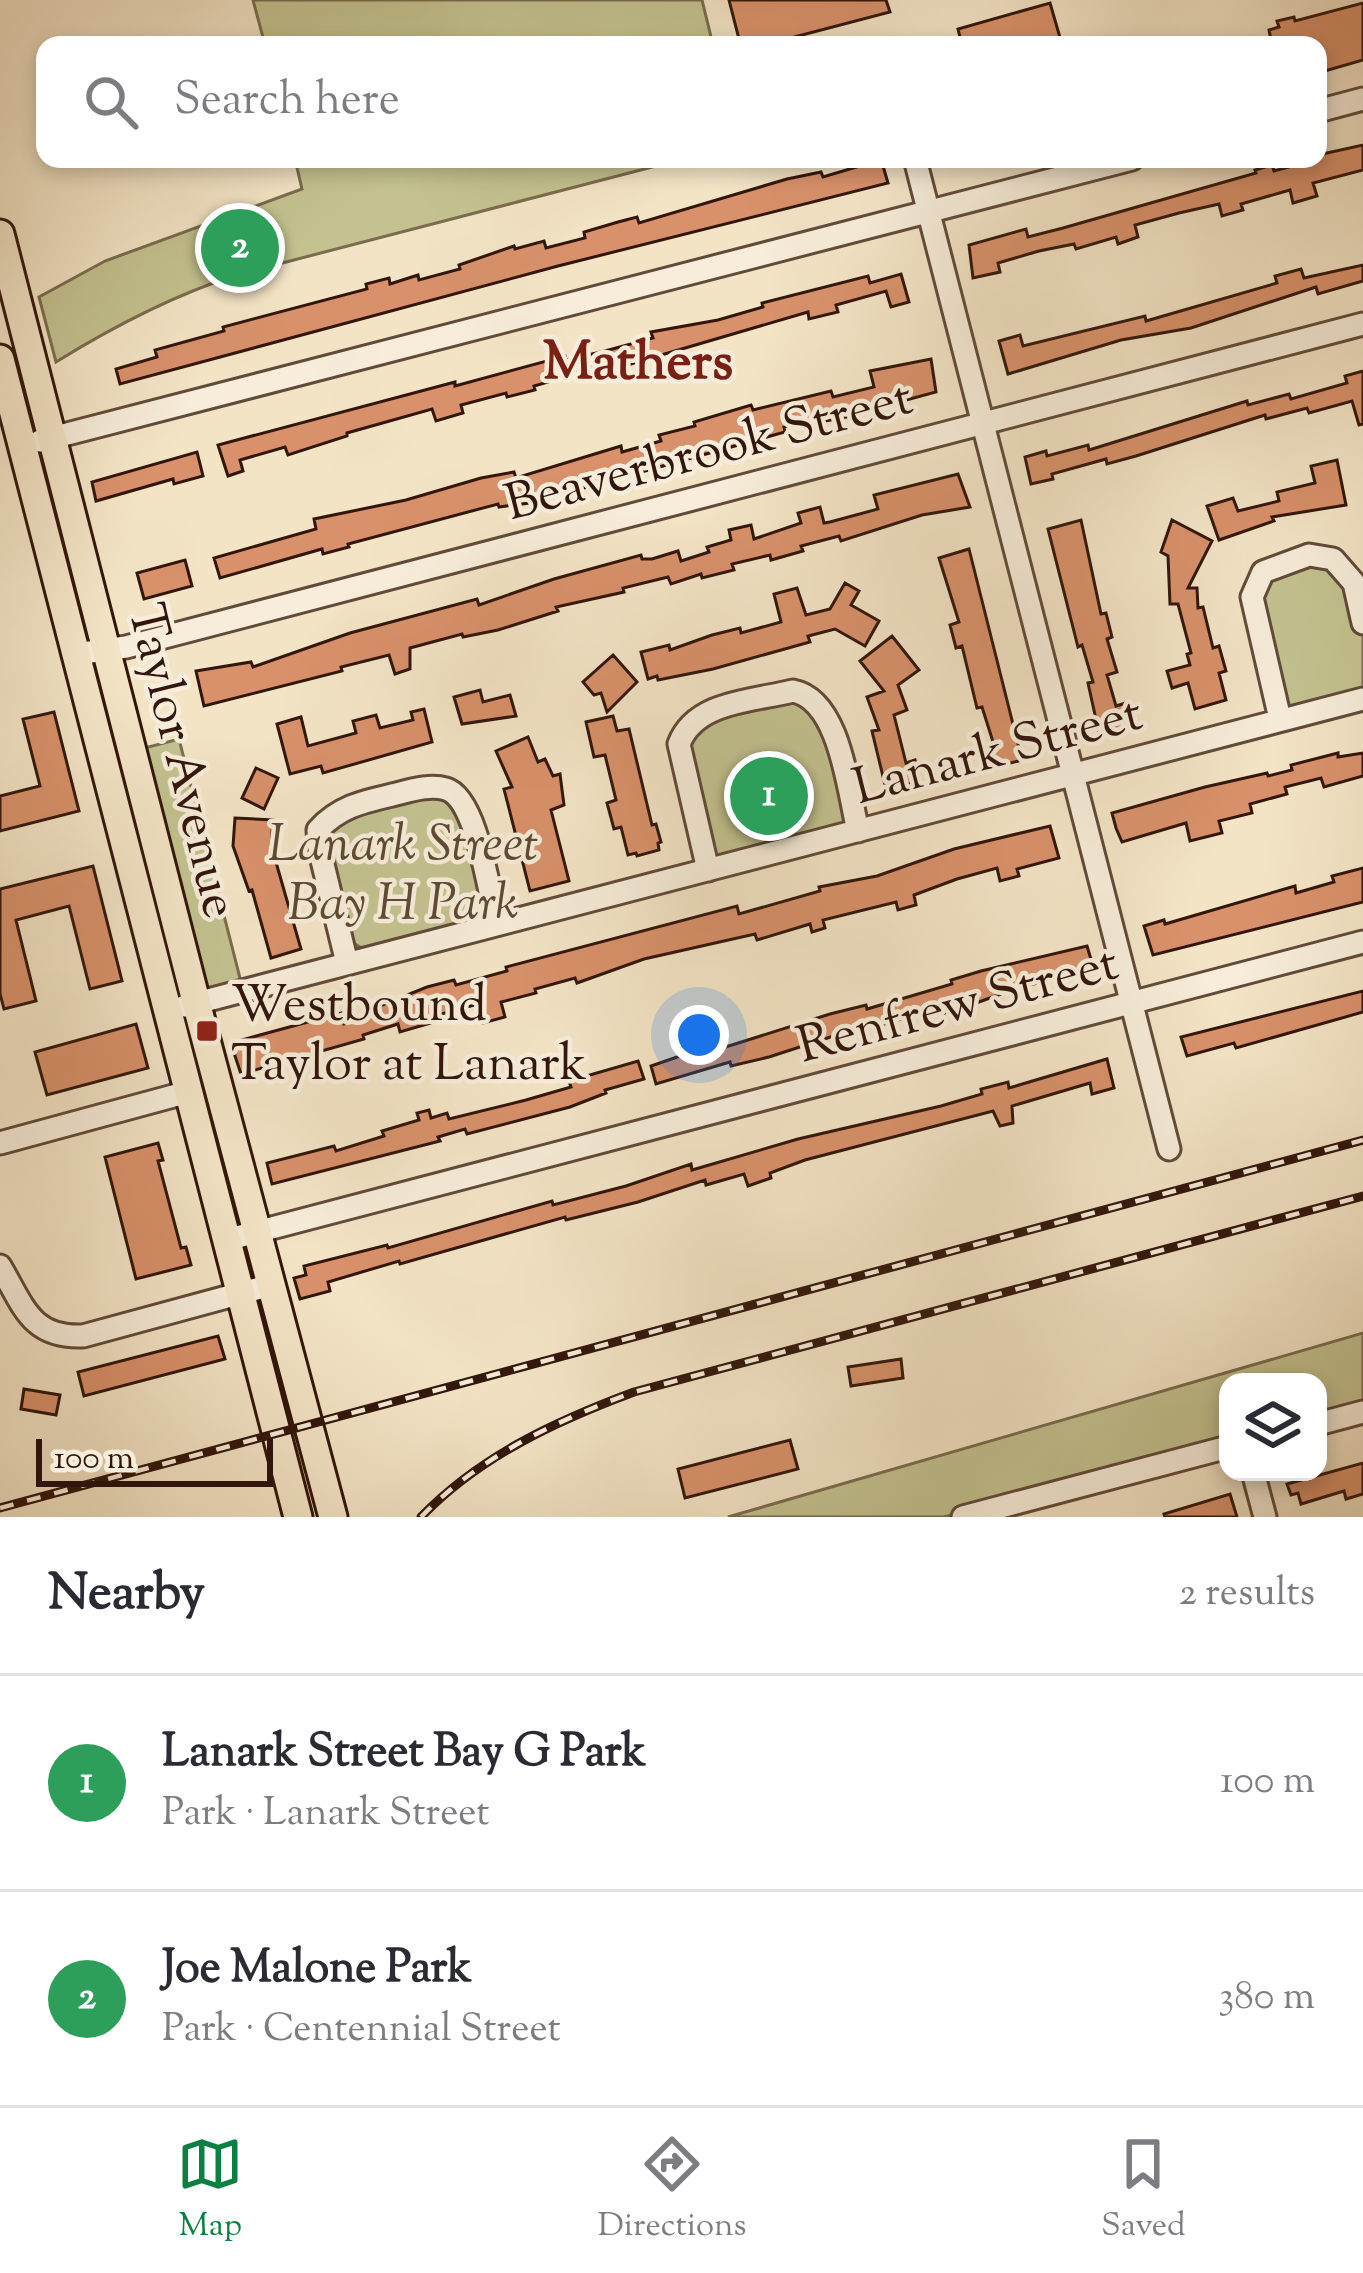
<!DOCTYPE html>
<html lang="en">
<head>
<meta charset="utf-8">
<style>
  :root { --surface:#fff; --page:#f2f2f3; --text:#2b2b33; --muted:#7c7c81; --line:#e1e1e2; --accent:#0b8043 }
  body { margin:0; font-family:"Sorts Mill Goudy",serif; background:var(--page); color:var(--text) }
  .controls { position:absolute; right:36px; bottom:36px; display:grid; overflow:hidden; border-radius:24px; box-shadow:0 6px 18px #0003 }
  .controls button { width:108px; height:108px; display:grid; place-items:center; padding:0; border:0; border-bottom:3px solid var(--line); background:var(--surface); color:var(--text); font:60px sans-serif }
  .scale { position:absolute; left:36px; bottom:30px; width:237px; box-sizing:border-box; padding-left:12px; border:6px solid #32160b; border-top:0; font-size:33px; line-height:42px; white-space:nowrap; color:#32160b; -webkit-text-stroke:9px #f7edda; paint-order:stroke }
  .you { position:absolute; left:699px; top:1035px; width:42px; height:42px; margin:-30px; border:9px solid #fff; border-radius:50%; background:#1a73e8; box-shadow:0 0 0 18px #1a73e833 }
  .badge { display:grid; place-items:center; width:78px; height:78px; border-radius:50%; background:var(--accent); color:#fff; font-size:39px; font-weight:700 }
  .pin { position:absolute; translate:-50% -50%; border:6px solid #fff; box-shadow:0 3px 12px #0006 }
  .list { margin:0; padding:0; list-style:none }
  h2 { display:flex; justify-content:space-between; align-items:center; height:156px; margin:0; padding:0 48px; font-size:51px }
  h2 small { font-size:39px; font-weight:400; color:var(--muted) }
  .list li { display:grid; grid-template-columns:78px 1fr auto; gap:36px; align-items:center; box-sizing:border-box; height:216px; padding:0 48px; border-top:3px solid var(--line) }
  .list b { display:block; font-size:45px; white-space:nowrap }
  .list p { margin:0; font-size:39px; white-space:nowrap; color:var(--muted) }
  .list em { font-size:39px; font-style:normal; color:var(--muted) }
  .icon { flex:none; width:66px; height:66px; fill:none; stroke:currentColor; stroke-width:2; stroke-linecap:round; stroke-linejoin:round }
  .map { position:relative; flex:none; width:1363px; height:1517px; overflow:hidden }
  .search { position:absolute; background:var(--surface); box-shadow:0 6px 18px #0003; left:36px; right:36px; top:36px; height:132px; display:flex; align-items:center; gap:30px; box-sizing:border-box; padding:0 42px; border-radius:24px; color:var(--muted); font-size:45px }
  .sheet { height:588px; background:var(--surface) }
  nav { display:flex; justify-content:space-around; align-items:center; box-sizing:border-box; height:168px; border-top:3px solid var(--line); background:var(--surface); font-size:33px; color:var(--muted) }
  nav a { display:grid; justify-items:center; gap:6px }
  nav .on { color:var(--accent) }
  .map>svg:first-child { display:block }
  .green { fill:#c3c290; stroke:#7a6c4e; stroke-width:3 }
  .building { fill:#d8916b; stroke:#32160b; stroke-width:3 }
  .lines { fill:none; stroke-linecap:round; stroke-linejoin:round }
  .minor-casing { stroke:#624a3a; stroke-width:27 }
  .major-casing { stroke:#32160b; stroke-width:33 }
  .minor { stroke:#f7edda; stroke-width:21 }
  .major { stroke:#f3e4c6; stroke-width:27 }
  .rail-casing { stroke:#32160b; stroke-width:9 }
  .rail { stroke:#f7edda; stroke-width:4.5; stroke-dasharray:14; stroke-linecap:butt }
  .poi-dot { fill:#8f2418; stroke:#f7edda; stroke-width:4.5 }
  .labels { text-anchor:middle; stroke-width:9; stroke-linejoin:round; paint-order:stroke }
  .street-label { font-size:51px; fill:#32160b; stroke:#f7edda }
  .park-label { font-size:51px; font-style:italic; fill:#5e4a33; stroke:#f7edda }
  .poi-label { font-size:51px; fill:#32160b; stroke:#f7edda; text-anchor:start }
  .neighbourhood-label { font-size:54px; font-weight:bold; fill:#7a1f14; stroke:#f7edda }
</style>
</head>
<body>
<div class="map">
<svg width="1363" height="1517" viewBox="0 0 1363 1517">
  <rect width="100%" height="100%" fill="#f3e4c6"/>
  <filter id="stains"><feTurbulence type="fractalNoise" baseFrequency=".00167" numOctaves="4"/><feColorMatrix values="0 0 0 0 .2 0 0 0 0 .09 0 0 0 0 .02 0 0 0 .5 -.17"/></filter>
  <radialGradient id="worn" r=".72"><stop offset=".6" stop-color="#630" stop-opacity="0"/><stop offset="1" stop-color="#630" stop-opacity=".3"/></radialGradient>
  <path class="green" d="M253,0H702L713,45H265Z
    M295,159H683L236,275C172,296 114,326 56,362L39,297L105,261L302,189Z
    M1333,559L1363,623V699L1280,719L1255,614L1263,572Z
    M95,668H99L183,992L174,993L91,672Z
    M793,691L819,704L858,831L708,870L684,729Z
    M179,739L243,990L197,1002L133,751Z
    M425,795L447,799L462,815L485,906L480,919L365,950L350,941C343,914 315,846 336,824C355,804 399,801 425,795Z
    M1363,1333V1412L1318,1424V1382H1228V1447L944,1517H728Z"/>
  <path class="building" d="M729,0H886L890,12L764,45H748L739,39Z
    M1050,3L1061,41L1047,45H962L958,29Z
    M1363,3V60L1318,73V45H1303L1302,39L1272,45L1269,30L1279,27L1277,21L1294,17L1295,21Z
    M1363,145V170L1313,183L1317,196L1293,203L1290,190L1241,204L1243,210L1222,216L1219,204L1179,213L1135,225L1138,237L1118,244L1116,237L1076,249L1074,244L1039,251L998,263L1000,272L973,278L969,245L1026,229L1028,237L1063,228L1256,173L1255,170L1272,165L1274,171L1318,159V155Z
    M871,159H881L888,183L558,266L120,384L116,369L157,357L155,350L224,331L223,327L367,289L366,284L389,278L390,284L418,275L419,280L460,269L459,265L514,246L515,249L544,241L546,248L585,238L584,232L618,222L637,217L639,223L787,179L821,172L823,177L860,166L859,162Z
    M1363,265V281L1318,294L1316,287L1191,328L1121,340L1008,374L999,341L1020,335L1023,346L1145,316L1146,321L1277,283L1275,276L1301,269L1304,278Z
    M901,274L909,302L891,307L886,291L836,305L838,312L809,319L808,312L617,368L580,377L579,373L534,386L535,390L507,397L506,393L461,405L463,413L436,421L432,409L347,433V436L288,455L285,447L240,460L243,471L228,476L218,445L455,382V386L565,356L566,360L605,351L653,338L651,332L718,320L763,307L762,303L868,276L870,283Z
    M931,359L936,392L877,408L878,411L820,422L819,417L784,427L785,432L530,503L499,507L498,504L348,544L349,547L323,554L322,549L220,578L214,558L316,529L314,519L406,500L481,478L514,472L516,478L621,446L622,452L661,441L659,435L695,426L694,422L751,405L753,410L831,391L833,397L874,387L870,371Z
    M1363,371V424L1359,425L1352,401L1309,413L1307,408L1266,419L1265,415L1136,456L1107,464L1106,459L1052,474L1053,479L1031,484L1025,457L1046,451L1047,456L1088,445L1089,450L1247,401L1248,405L1289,394L1291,399L1347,383L1345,376Z
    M197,452L203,476L174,484L173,479L96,501L92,482Z
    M1337,460L1346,505L1272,517L1274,521L1219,540L1207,506L1233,498L1238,511L1279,501L1277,492L1315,483L1311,466Z
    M958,474L970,507L922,515L841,541L839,536L801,546L803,551L771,560L770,555L732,564L734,570L702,578L701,574L671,584L668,577L623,588L624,592L556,607L558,611L498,630L463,637L462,634L410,648V669L395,674L389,655L341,667L342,671L204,706L196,671L251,662L253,667L350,633L477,599L479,605L554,579L641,555L642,559H652L678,551L681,561L709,552L707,547L731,540L729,530L751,525L754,539L801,523L798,513L820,507L824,523L830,522L878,509L874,495Z
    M1081,520L1101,614L1106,613L1112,637L1107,639L1117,672L1107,675L1116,706L1129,702L1135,727L1109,733H1099L1088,683L1093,682L1082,645L1078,647L1048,529Z
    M1172,520L1212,541L1188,588H1197L1198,608L1203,607L1213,648L1219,646L1226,671L1219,673L1226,700L1195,709L1188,683L1172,688L1167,671L1190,665L1187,654L1191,653L1178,604H1170L1168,556L1161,552Z
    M969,549L1022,760L992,768L986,747L994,745L982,707L977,708L962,646L956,648L950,625L959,622L939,558Z
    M185,560L192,586L144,599L137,573Z
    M845,583L859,591L851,605L879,621L865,646L835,629L808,636L810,642L713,669L658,680L657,676L648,679L641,652L669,645L670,650L712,635L740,628L741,633L781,622L774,594L797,588L806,615L830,609Z
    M892,636L919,670L898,685L907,710L894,715L906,763L915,760L920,781L886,789L872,731L879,730L867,697L884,691L860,661Z
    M613,655L637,682L607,712L601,693L594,695L583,682Z
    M480,690L483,702L510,695L516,716L462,724L454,697Z
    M424,709L432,742L323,773L321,766L290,774L277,724L301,717L308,746L356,733L353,721L376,715L380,728L413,720L411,712Z
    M54,712L79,811L0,831V796L40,786L23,719Z
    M613,716L617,731L629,729L652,825L656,824L661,842L658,843L659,850L637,856L636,853L628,855L621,827L614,829L607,803L616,800L605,755L594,757L586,722Z
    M528,737L538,762L545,759L553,776L560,774L564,805L551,810L569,881L530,891L504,789L512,787L496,751Z
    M1338,753V757L1363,753V776L1324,787L1321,778L1285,787L1287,794L1250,804L1252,813L1219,821L1222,833L1190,841L1186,823L1122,842L1116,828L1112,813L1205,787L1267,773L1268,776L1292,770L1291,765Z
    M256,768L278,778L264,809L242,798Z
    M235,818L273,820L271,845L301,949L271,958L252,890L249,891L233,846Z
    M1050,826L1059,858L1017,869L1019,876L1000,881L997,868L957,879L914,895L916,905L898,910L896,902L823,920L825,928L812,932L810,924L757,940L755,934L644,959L577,983L575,978L535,989L536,993L501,1002L505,1017L483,1023L478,1004L430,1017L431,1023L400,1032L398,1024L363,1035L364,1039L241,1074L235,1056L234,1042L341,1013L344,1024L369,1017L367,1011L427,987L454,980L456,985L507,971L506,967L737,906L739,914L820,891L819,887L877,876L954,849Z
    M93,866L122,981L90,989L69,906L16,920L36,1001L4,1009L0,994V889Z
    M1363,868V902L1153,955L1144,926L1164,920L1165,924L1295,886L1296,893L1334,882L1332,876Z
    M1087,946L1093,966L1082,972L1017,988L960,1009L925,1018L923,1012L884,1024L883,1020L769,1057L731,1066L730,1062L656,1084L651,1066L683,1055L715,1045L716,1050L830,1014L866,1005L867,1009L952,984L951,980L981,971Z
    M1363,991V1012L1236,1048L1234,1043L1187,1056L1181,1037Z
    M136,1024L148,1068L47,1095L35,1052Z
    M1107,1059L1114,1088L1092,1094L1090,1083L1012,1106L1013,1123L1000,1126L993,1111L805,1160L770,1173L771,1178L748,1186L744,1174L706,1185L705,1180L638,1202L566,1220L565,1217L400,1264L399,1261L328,1282L330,1291L300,1299L294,1278L306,1275L304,1266L387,1245L388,1248L552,1201L553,1205L626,1186L691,1164L692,1170L798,1139L941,1106L982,1094L981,1089L1008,1082L1009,1088Z
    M638,1061L644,1079L605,1090L606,1093L570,1107L467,1134L465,1129L438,1137L440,1141L272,1184L267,1163L334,1146L336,1151L384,1136L382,1131L419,1120L417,1113L429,1110L431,1118L447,1113L449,1119L526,1100L571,1087L569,1081Z
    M158,1143L163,1160L158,1161L181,1248L186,1247L191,1265L136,1279L105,1157Z
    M218,1336L225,1359L84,1396L78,1372Z
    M901,1359L903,1378L851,1386L848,1367Z
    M24,1389L60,1395L56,1415L21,1409Z
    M790,1440L798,1469L685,1498L678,1469Z
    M1363,1463V1494L1346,1499L1344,1491L1301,1504L1298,1493L1291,1495L1287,1484Z
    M1230,1494L1237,1517H1165L1164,1514Z"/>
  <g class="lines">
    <g class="minor-casing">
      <path id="minor" d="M1318,111L1363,99
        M915,159L1169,1149
        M40,441L1132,159
        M76,654L126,647L1363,324
        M1280,719L1252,597L1263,572L1309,555L1333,559L1354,583L1363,623
        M708,870L679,744C695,701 753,701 793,691C840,700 848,790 858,831
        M347,963L319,848L318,830C339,807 362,802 392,795C409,791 429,784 446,789C477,798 489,894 497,924
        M185,1006L1363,699
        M0,1143L188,1092
        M226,1240L1363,942
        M0,1266C24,1307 31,1338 83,1336L271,1285
        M1318,1424L1363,1412
        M1253,1472L1265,1517
        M963,1517L1228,1447"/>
    </g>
    <g class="major-casing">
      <path id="major" d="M0,234L202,1025L333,1517
        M0,359L298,1517"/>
    </g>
    <use href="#minor" class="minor"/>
    <use href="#major" class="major"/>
    <g class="rail-casing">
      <path id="rail" d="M0,1508L1363,1140
        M421,1517C480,1456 556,1421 634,1392L1363,1196"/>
    </g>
    <use href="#rail" class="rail"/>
  </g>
  <rect class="poi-dot" x="195" y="1019" width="24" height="24" rx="6"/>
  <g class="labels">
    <g class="street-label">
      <text transform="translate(708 448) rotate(-15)" y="18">Beaverbrook Street</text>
      <text transform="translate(997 748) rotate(-15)" y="18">Lanark Street</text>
      <text transform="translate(185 760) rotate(76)" y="18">Taylor Avenue</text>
      <text transform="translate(957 1002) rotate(-15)" y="18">Renfrew Street</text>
    </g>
    <g class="park-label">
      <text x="403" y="859">Lanark Street<tspan x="403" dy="59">Bay H Park</tspan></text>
    </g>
    <g class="poi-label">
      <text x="231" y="1020">Westbound<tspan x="231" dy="59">Taylor at Lanark</tspan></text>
    </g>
    <g class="neighbourhood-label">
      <text x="638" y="378">Mathers</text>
    </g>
  </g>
  <rect width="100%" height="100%" filter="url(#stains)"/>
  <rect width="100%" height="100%" fill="url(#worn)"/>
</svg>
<div class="controls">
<button><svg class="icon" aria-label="layers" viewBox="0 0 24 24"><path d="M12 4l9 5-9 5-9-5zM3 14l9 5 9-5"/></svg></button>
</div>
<div class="scale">100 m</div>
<div class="you"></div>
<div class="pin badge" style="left:769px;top:796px;background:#2e9e5b">1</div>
<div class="pin badge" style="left:240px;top:248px;background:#2e9e5b">2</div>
<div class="search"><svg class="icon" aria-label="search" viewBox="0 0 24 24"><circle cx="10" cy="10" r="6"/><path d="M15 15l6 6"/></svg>Search here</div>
</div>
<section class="sheet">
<h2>Nearby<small>2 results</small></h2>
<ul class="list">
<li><span class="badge" style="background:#2e9e5b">1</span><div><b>Lanark Street Bay G Park</b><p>Park · Lanark Street</p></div><em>100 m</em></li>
<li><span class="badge" style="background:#2e9e5b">2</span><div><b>Joe Malone Park</b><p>Park · Centennial Street</p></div><em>380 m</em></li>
</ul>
</section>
<nav>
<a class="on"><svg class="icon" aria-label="map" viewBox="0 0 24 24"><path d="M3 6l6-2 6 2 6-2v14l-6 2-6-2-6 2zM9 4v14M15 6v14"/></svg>Map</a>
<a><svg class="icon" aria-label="directions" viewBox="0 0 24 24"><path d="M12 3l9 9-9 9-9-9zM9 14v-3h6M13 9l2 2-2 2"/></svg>Directions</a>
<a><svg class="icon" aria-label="saved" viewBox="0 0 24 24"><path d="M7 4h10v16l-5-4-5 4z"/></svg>Saved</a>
</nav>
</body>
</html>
